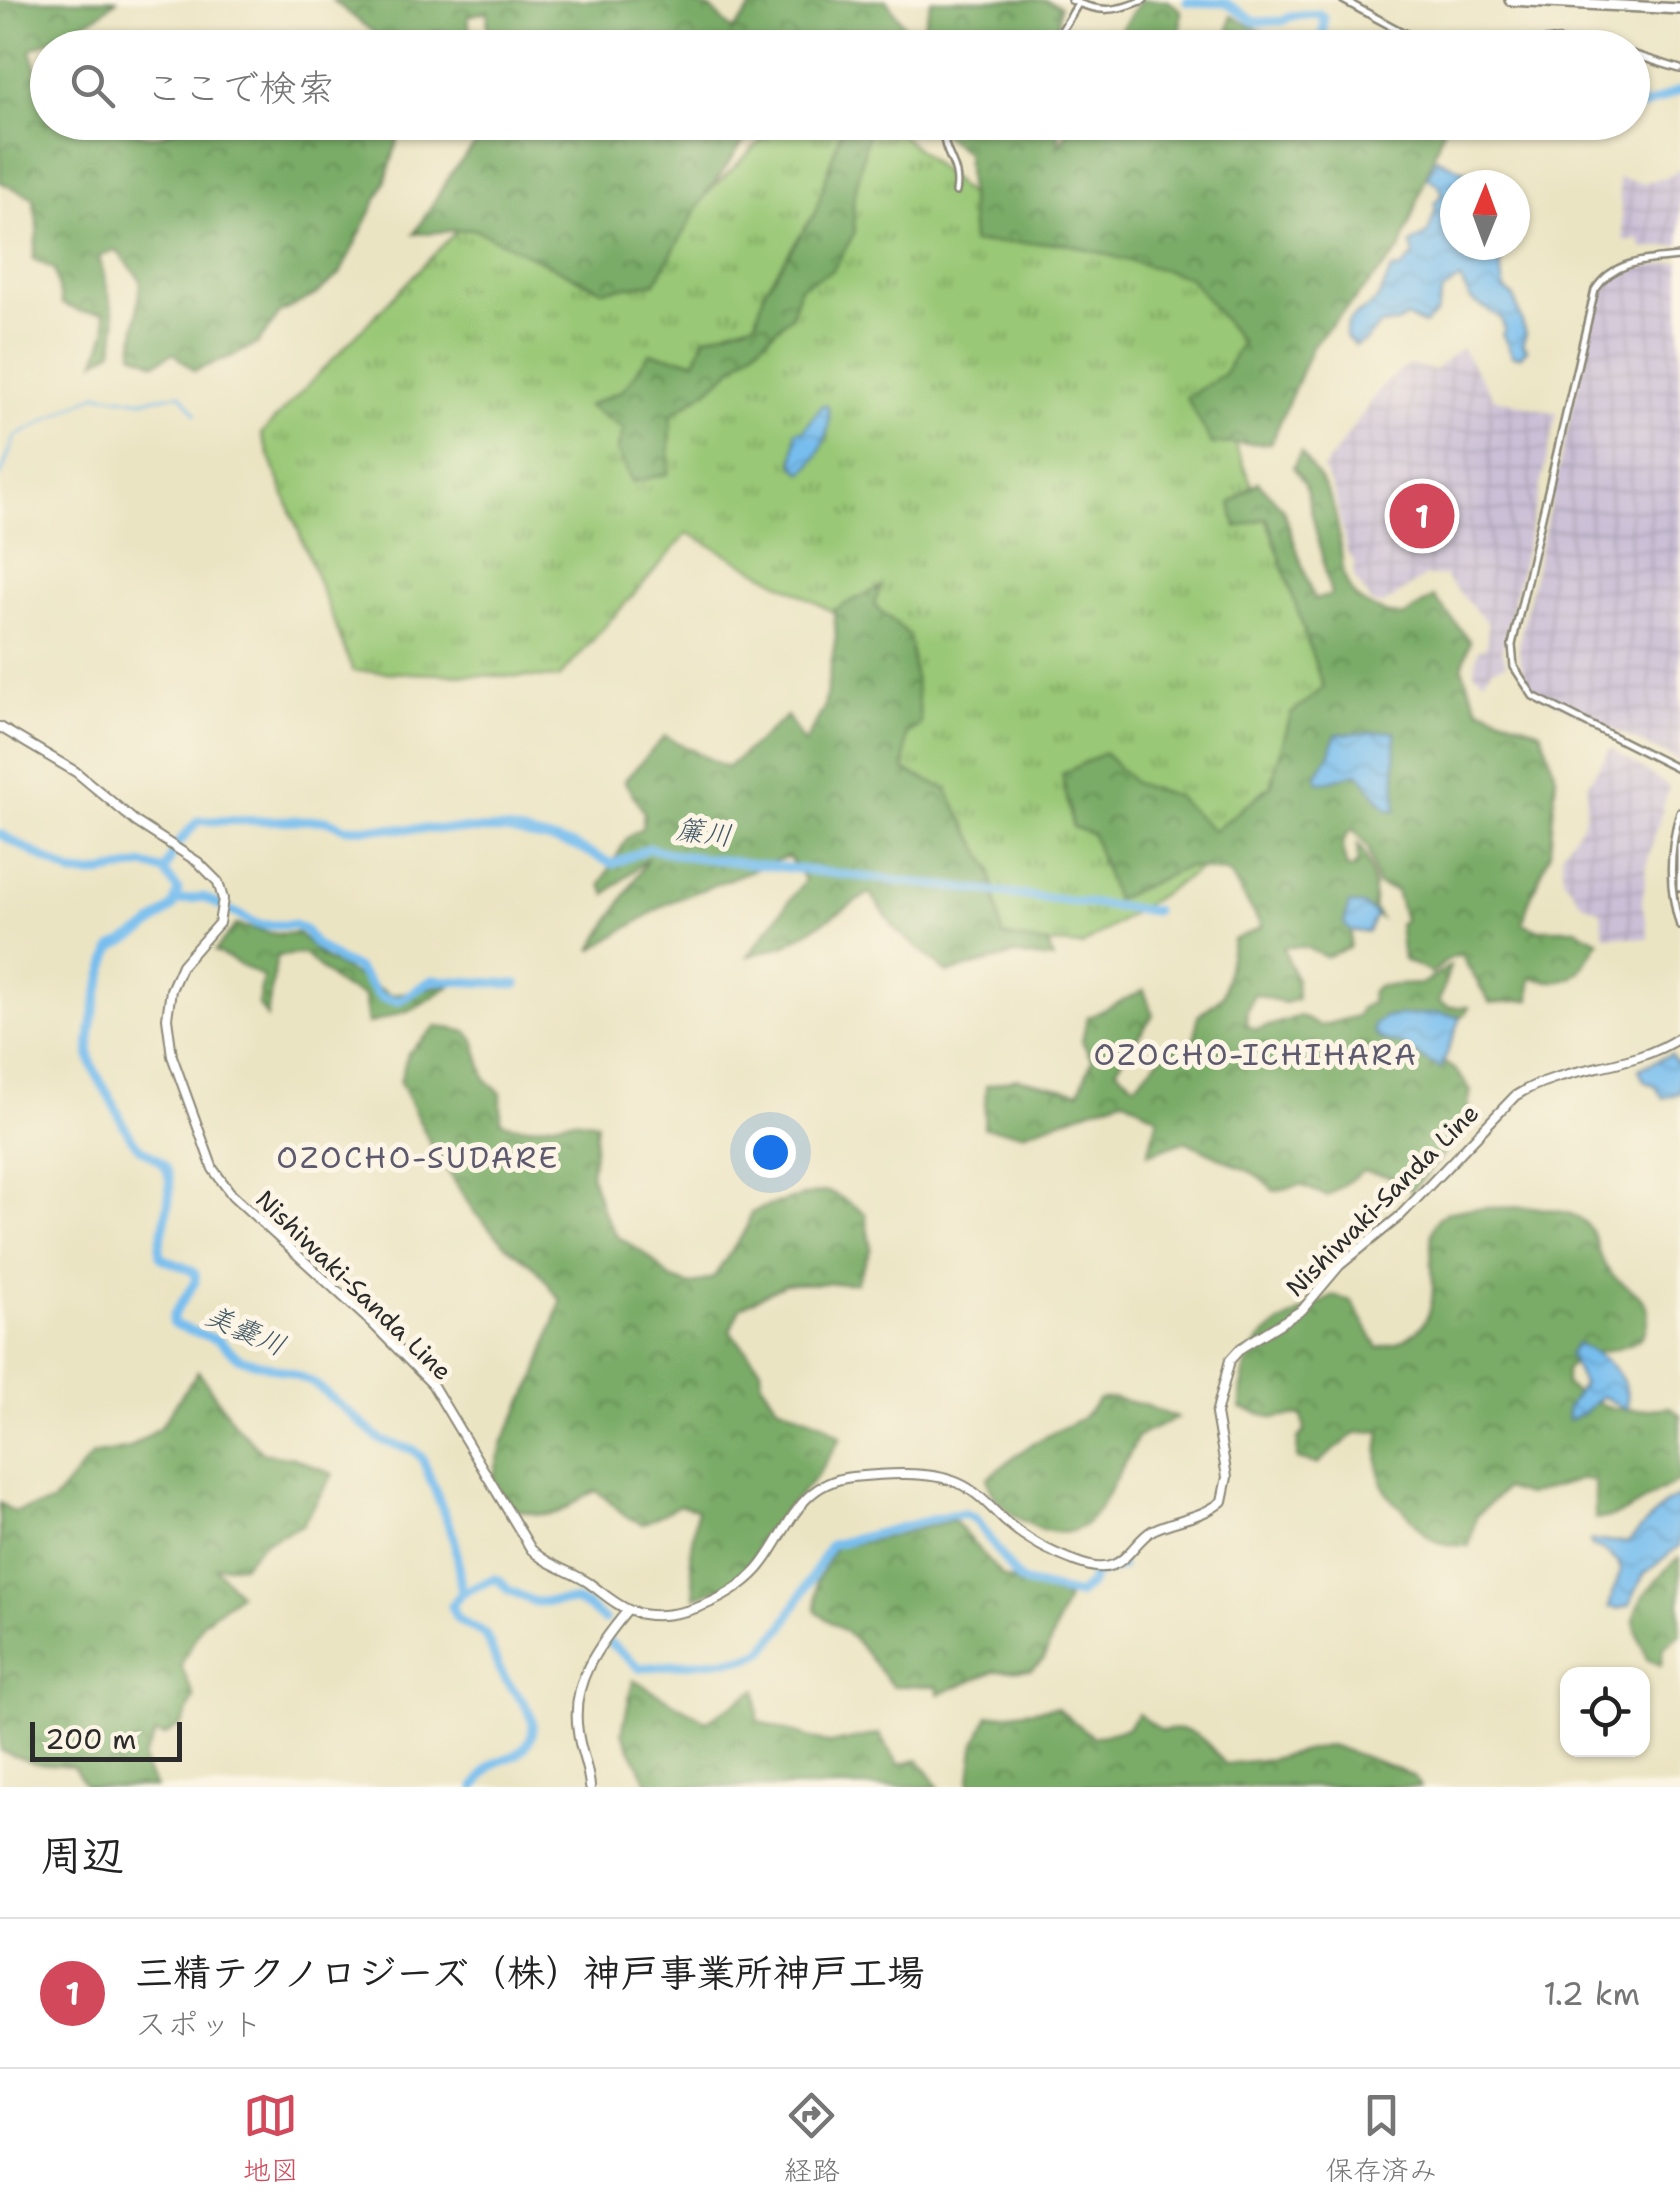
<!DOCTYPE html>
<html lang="ja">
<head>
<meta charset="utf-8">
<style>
  :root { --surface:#fff; --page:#f2f2f2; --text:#222; --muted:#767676; --line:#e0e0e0; --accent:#d1495b }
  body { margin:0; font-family:"Shantell Sans","Klee One",sans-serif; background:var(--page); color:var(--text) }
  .controls { position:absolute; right:30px; bottom:30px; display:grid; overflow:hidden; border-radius:20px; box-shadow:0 2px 8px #0004 }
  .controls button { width:90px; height:90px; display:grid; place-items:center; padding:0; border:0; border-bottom:2px solid var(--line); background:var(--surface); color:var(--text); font:50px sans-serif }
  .compass { position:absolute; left:1440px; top:170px; width:90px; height:90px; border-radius:50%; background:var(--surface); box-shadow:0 2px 8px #0004; rotate:1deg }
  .scale { position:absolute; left:30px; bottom:25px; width:152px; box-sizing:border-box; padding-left:10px; border:5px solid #2b2b2b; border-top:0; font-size:28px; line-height:35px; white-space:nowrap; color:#2b2b2b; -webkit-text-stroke:8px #fcf5e5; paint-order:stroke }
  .you { position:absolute; left:770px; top:1152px; width:35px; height:35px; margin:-25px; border:8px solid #fff; border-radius:50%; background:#1a73e8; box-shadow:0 0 0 15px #1a73e833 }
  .badge { display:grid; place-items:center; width:65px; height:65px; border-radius:50%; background:var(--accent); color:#fff; font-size:32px; font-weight:700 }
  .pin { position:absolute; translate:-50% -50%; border:5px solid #fff; box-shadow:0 2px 10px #0006 }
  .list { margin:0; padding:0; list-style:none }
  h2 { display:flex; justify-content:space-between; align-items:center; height:130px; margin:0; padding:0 40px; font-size:42px }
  h2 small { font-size:32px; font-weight:400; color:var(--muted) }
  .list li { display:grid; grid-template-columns:65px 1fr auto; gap:30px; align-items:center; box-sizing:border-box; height:150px; padding:0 40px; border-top:2px solid var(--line) }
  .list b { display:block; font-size:38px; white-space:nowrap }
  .list p { margin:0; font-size:32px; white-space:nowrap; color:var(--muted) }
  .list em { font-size:32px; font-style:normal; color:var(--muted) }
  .icon { flex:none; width:55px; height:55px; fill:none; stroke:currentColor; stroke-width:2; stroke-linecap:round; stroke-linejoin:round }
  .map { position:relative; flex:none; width:1680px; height:1787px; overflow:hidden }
  .search { position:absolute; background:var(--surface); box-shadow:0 2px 8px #0004; left:30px; right:30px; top:30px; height:110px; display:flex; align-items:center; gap:25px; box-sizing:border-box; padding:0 35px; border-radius:55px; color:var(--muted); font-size:38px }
  .sheet { height:280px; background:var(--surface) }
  nav { display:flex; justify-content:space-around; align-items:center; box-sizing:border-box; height:140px; border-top:2px solid var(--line); background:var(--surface); font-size:28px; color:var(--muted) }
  nav a { display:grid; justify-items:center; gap:5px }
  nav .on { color:var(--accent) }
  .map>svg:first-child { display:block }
  .industrial { fill:url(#industrial-grid) }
  .grass { fill:url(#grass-tufts); stroke:#627a50; stroke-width:2.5 }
  .forest { fill:url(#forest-crowns); stroke:#526c49; stroke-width:2.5 }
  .water { fill:url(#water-waves); stroke:#51748d; stroke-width:2.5 }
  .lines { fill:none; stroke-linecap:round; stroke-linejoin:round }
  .stream { stroke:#77beef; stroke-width:2.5 }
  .river { stroke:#77beef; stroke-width:9 }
  .tertiary-casing { stroke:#8b8877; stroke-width:10 }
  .primary-casing { stroke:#8b8877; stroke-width:12 }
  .motorway-casing { stroke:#8b8877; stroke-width:14 }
  .tertiary { stroke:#fff; stroke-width:5 }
  .primary { stroke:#fff; stroke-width:8 }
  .motorway { stroke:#fff; stroke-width:9 }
  .labels { text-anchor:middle; stroke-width:10; stroke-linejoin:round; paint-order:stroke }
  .street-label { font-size:25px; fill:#2b2b2b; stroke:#fcf5e5 }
  .water-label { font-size:28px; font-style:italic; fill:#425766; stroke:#fcf5e5 }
  .quarter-label { font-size:30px; letter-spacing:2.5px; fill:#5d5a70; stroke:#fcf5e5 }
</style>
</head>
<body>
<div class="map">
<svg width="1680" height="1787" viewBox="0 0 1680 1787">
  <defs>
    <pattern id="industrial-grid" width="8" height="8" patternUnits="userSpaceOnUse" patternTransform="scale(2.5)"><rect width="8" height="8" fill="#cabfd6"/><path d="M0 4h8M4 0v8" fill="none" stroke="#aea4b8"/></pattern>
    <pattern id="grass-tufts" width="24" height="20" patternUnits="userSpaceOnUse" patternTransform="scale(2.5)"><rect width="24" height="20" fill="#99c876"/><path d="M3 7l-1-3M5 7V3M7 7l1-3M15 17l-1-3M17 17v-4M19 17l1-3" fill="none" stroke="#7da361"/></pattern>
    <pattern id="forest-crowns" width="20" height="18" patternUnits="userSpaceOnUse" patternTransform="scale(2.5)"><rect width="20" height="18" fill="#7aac67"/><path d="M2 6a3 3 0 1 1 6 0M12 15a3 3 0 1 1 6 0" fill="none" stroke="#648c55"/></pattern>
    <pattern id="water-waves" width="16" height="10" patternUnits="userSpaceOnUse" patternTransform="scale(2.5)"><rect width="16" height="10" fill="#77beef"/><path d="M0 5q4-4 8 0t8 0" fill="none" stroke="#67a3cd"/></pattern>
  </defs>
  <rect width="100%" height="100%" fill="#fcf5e5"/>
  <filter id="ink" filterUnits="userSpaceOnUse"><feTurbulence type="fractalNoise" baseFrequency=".01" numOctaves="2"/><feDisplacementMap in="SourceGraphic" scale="20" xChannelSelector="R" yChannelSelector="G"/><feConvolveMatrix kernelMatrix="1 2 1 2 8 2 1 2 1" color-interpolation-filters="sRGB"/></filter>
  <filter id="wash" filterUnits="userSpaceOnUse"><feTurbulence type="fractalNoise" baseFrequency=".0048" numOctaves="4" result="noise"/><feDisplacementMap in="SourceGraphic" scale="40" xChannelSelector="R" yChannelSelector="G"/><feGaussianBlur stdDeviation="2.25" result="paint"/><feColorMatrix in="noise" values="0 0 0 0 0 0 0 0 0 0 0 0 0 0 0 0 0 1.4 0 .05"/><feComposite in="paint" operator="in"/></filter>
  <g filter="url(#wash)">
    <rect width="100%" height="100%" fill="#ebe4c3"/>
    <path class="industrial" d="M1680,168V245L1642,249L1640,239L1624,242L1618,178L1643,183L1669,176Z
      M1680,262V761L1546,698L1527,681L1519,656V642L1598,296L1609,279L1627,269Z
      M1461,348L1494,398L1557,413L1502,650L1506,664L1492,669L1484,679L1474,672L1478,651L1486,646L1488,624L1444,576H1425L1384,605L1372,604L1354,577L1355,563L1347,552L1335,494L1323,470L1382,386L1408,365L1434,370Z
      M1611,748L1669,787L1647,863L1642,903L1649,939L1604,935L1601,911L1582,903L1563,877L1562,852L1584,821L1588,783Z"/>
    <path class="grass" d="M779,123H888L996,219L1139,230L1280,325L1213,393L1332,676L1286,813L1082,946L989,940L892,779L879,637L688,533L559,678L353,671L261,434L470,217L628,271Z"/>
    <path class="forest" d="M0,0H117L97,16L31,50L37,70L47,77L48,122C66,122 86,121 105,122C132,125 150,151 181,123H403L385,183L340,274L315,295L280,313L258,343L235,355L194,371L174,353L155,363L133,353L141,280L116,250L99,256L116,322L113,350L96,361L107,329L104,312H82L62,304L54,269L33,259L38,227L33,197L0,182Z
      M332,0H682L711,9L733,31L758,0H886L918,45L931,0H1045L1060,6L1055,47L502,48L487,40L488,11L468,16L471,39L440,31L388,44Z
      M1141,0H1168L1181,11L1180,47L1108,48Z
      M1231,16L1293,47H1226Z
      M1437,122L1444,126L1400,250L1313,345L1271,443L1212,444L1186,397L1224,374L1241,342L1189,277L1063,243H972L966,152L927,123H1057L1060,146L1070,123Z
      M493,123V122L771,123L744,141L701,202L655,283L602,290L474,229L414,234L452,172Z
      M843,123H870L853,203L855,232L833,270L800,287L791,316L708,390L672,414L668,474L632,482L617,450L624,429L587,406L623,390L650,353L695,361L705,337L756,321L765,289L815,213Z
      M1301,452C1311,469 1328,487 1333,506C1351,565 1324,602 1403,617L1434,597L1470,641L1462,668L1478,707L1541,731L1556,776L1550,852L1528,904L1523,923L1537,929H1576L1599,941C1577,977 1576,987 1531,978L1530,1000L1490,1003L1461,955L1450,958L1432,973L1403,960L1399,924L1404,920L1396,891L1377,885L1368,848L1353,829C1338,840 1343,852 1347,868L1351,869L1357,864L1358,844C1369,856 1377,893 1373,908L1380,918L1355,907L1349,948L1325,957L1305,947H1283L1296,980L1297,999L1284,1003L1254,994L1247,1011L1246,1025L1256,1030L1300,1016L1320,1026L1357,1016L1361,1008L1372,1002L1371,992L1377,986L1421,984L1450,966L1439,1002L1448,1007H1469L1465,1015L1395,1017L1421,1047L1455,1070L1471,1090L1465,1123L1438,1162L1412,1191L1388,1176L1363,1171L1327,1196L1301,1185L1274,1191L1255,1174L1185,1141L1148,1154L1158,1117L1123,1098L1023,1133L984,1128L986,1086L1017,1078L1079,1092L1092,1060L1082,1041L1087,1018L1144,990L1153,1015L1116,1069L1135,1084L1168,1050L1195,1038L1198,1016L1223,996L1233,940L1262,927L1229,873L1186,867L1115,900L1092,834L1073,827L1062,774L1104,753L1134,783L1176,796L1214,831L1271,785L1291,714L1323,688L1267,518L1236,528L1231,503L1258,482L1283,509L1314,600L1331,595L1305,484L1293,467Z
      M880,587L874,605L909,635L921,724L907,734L904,770L946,789L991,869L1002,936L1048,944L1053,959L1014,955L948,973L897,931L870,893L786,945L748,956L805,880L788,856L668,903L592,950L648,858L606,894L601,884L627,838L642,828L644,812L624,781L665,736L727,768L787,716L804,744L824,708L836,636L834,610Z
      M236,925L276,934L298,933L325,959L391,995L455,983L413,1009L368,1024L364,996L340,986L304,954L277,956L267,1017L258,1004L263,977L215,951Z
      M437,1026L468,1032L474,1039L486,1080L501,1093V1121C525,1133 548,1122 573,1120C580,1119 590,1122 597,1123L591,1176L602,1209L617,1236L648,1256L670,1278L690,1285L713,1278L747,1228L750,1214C757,1208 819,1190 829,1192C840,1195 854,1207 865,1213L871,1248L856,1283L785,1284L740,1308L730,1331L761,1368L762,1383L777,1405L825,1424L841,1438L817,1476L782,1513L746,1570L726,1586L695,1597L690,1554L697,1509L680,1505L643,1524L627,1517L597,1491C581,1495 573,1506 559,1512C545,1518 523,1511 509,1508L493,1478L503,1441L536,1377L561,1301L535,1267L506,1245L474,1212L431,1145L400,1082L408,1053Z
      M1533,1207C1549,1210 1571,1210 1584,1222C1598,1234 1597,1256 1608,1270C1622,1289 1652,1292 1647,1321C1647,1325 1645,1332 1642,1336C1624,1354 1590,1346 1566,1369V1385C1604,1413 1625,1412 1671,1407L1680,1415V1481C1649,1492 1630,1519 1595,1519V1481L1583,1479L1527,1495L1505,1489L1476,1516L1469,1546C1429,1545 1429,1537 1404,1510C1401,1506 1395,1504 1392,1500C1375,1480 1377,1454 1381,1431L1356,1433L1317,1464L1297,1459L1298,1438L1305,1431L1302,1415L1274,1418L1241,1408C1239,1335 1277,1324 1334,1296L1352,1301L1378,1348C1477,1329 1402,1235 1447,1212C1460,1206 1516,1208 1533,1207Z
      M198,1371L236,1426L263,1453L294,1458L333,1474L302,1525L263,1543L243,1565L215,1567L239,1594L203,1622L181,1665L194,1697L182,1725L164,1736L156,1734L143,1757L147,1773L156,1787H86L73,1766L35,1763L0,1751V1503L14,1512L52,1503L92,1455L130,1448L160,1427Z
      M1112,1398L1144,1405L1177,1418L1138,1436C1131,1454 1121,1468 1112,1485C1092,1526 1074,1546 1027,1523C1009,1514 992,1499 987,1478L1033,1443L1082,1418L1099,1399Z
      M953,1520L1003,1577L1067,1598L1044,1659L1031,1670L995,1671L939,1694L937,1686H892L853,1637L816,1612V1582L836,1545C876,1543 913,1529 953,1520Z
      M1680,1557V1634L1664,1647L1661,1665L1647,1659C1644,1647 1635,1633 1634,1621C1633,1602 1666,1568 1680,1557Z
      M633,1680L707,1721L757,1689L758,1721L830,1744L879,1734L899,1764L919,1760L939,1787H650L622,1733Z
      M1056,1707L1093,1737L1127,1728L1138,1714L1162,1731C1194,1724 1206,1741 1225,1764L1270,1759L1330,1745L1396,1768L1415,1777L1420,1787H969L974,1748L988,1716Z"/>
    <path class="water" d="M1436,158L1494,185H1455V245H1495L1502,259L1500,267L1505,289L1514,298L1526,334L1522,344L1527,349L1521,356H1513L1502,334L1505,330L1501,318L1470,299L1460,279L1442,292L1436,314L1424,325L1406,317L1397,323L1379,325L1366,341L1355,346L1346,337C1345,313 1362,316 1376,301C1383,293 1386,279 1392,270L1401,269L1414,255L1411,244L1428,233L1436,208L1434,203L1442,195L1439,185L1427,177Z
      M822,405H827C835,427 819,459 803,473L794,465L796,431L804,430Z
      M1395,731L1396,811L1386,808L1359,773C1343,775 1337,782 1319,782L1316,777L1330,753L1336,734Z
      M1349,904L1363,905L1376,915L1368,932L1351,931L1344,924Z
      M1438,1013L1461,1017L1441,1069L1400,1044L1381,1040L1374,1034V1025L1384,1017Z
      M1671,1054L1676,1063L1680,1062V1093L1663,1098L1656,1087L1644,1081L1639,1069Z
      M1577,1343C1605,1359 1631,1373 1627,1410L1602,1396L1584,1413L1568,1420L1567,1408L1583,1384L1569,1354Z
      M1680,1496V1545L1644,1574L1629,1605L1618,1609L1609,1607L1620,1572L1619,1563L1605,1551L1591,1546L1590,1541L1628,1542L1666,1503Z"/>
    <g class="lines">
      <path class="stream" d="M0,478L15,437L97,394L142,400L181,394L196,414"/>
      <path class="river" d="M1187,2L1226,3L1255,22L1283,21L1291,16L1320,14L1324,17L1323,37L1333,48
        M1632,93L1643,107L1680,90
        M0,834L73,874H94L144,865L164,871L178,890L173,907L145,930L112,948C103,972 84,1039 91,1062C96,1076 106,1090 113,1103C120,1117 126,1132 136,1144C144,1153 160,1157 166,1168C179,1192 153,1250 161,1257C172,1265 185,1264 195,1274V1282L173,1316V1324L218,1340L239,1358L289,1372L314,1383L382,1441L414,1450L422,1458L454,1538L462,1593L452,1605C454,1625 471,1625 485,1634C492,1646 494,1659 500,1671C513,1696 550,1717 524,1748C516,1758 506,1757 496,1763C487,1767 481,1779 475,1787
        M164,871L179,842L198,821L327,820L345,828L507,830L573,845L613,864L649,848L677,855L1154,911
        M178,901L203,897L259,925H294L305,930L315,944L341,962L356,968L380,997L399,1001L432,980L517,984
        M462,1593L493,1579L499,1580L508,1590L535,1602L574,1601L587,1606L604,1620
        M610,1643L640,1668L748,1658L762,1652L783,1627L830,1545L951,1515L965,1514L975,1519L1018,1579L1024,1583L1078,1595L1092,1582V1575L1121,1567"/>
    </g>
  </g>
  <g filter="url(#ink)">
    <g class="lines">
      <g class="tertiary-casing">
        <path id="tertiary" d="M1071,0C1099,13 1115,12 1144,0
          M1343,0L1402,32L1447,48
          M1045,48L1057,38L1078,4
          M1492,48L1553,40L1607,48
          M1632,54L1680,69
          M947,122C936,152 962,160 956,192
          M1680,257C1647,260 1614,260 1595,290L1512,645L1514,667L1533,696L1680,770
          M1680,812C1669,850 1668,888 1680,926
          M1680,846V888"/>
      </g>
      <g class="primary-casing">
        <path id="primary" d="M0,727L76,772L136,822L198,862L218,882L223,899L219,923L182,965L171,990L167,1018L172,1056L213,1169L232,1195L372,1323L432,1384L531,1549C546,1565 571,1571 589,1583C603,1593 618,1607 634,1612C675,1625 739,1596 763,1563C790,1527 799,1483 852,1477C883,1474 929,1470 958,1483C977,1491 990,1507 1005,1521C1027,1540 1049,1552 1077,1562C1088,1566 1101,1570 1113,1565C1129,1559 1137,1539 1153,1530C1175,1519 1203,1518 1222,1501L1227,1477L1216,1414L1230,1360L1241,1348L1302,1310L1340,1265L1399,1217L1515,1096C1564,1064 1631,1071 1680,1037
          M590,1787C589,1768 580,1751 578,1732C570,1683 598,1646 628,1610"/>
      </g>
      <g class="motorway-casing">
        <path id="motorway" d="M1510,0L1680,9"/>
      </g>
      <use href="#tertiary" class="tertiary"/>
      <use href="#primary" class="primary"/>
      <use href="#motorway" class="motorway"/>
    </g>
  </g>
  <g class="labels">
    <g class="street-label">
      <text transform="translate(1382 1200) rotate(-45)" y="9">Nishiwaki-Sanda Line</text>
      <text transform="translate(354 1285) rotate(44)" y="9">Nishiwaki-Sanda Line</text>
    </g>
    <g class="water-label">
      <text transform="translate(704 832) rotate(7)" y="10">簾川</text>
      <text transform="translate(246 1330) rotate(24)" y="10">美嚢川</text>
    </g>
    <g class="quarter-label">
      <text x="1256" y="1065">OZOCHO-ICHIHARA</text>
      <text x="418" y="1168">OZOCHO-SUDARE</text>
    </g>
  </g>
</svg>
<div class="controls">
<button><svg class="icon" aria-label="locate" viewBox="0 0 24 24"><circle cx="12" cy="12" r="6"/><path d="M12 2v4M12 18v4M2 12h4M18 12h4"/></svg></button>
</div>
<svg class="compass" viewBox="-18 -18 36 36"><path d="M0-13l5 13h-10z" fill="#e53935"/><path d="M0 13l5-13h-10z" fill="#767676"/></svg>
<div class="scale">200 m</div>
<div class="you"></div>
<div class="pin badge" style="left:1422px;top:516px">1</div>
<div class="search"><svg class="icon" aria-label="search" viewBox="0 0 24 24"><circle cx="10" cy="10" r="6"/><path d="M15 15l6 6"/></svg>ここで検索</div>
</div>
<section class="sheet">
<h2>周辺<small></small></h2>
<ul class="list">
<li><span class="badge">1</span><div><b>三精テクノロジーズ（株）神戸事業所神戸工場</b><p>スポット</p></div><em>1.2 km</em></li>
</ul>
</section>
<nav>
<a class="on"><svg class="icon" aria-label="map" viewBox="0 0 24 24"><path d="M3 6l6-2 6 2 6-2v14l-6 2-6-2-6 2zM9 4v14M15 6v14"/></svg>地図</a>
<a><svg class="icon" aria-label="directions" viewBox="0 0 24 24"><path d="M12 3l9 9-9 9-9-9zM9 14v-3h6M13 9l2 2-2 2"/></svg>経路</a>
<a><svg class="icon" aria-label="saved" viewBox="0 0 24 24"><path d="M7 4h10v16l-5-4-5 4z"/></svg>保存済み</a>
</nav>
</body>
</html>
